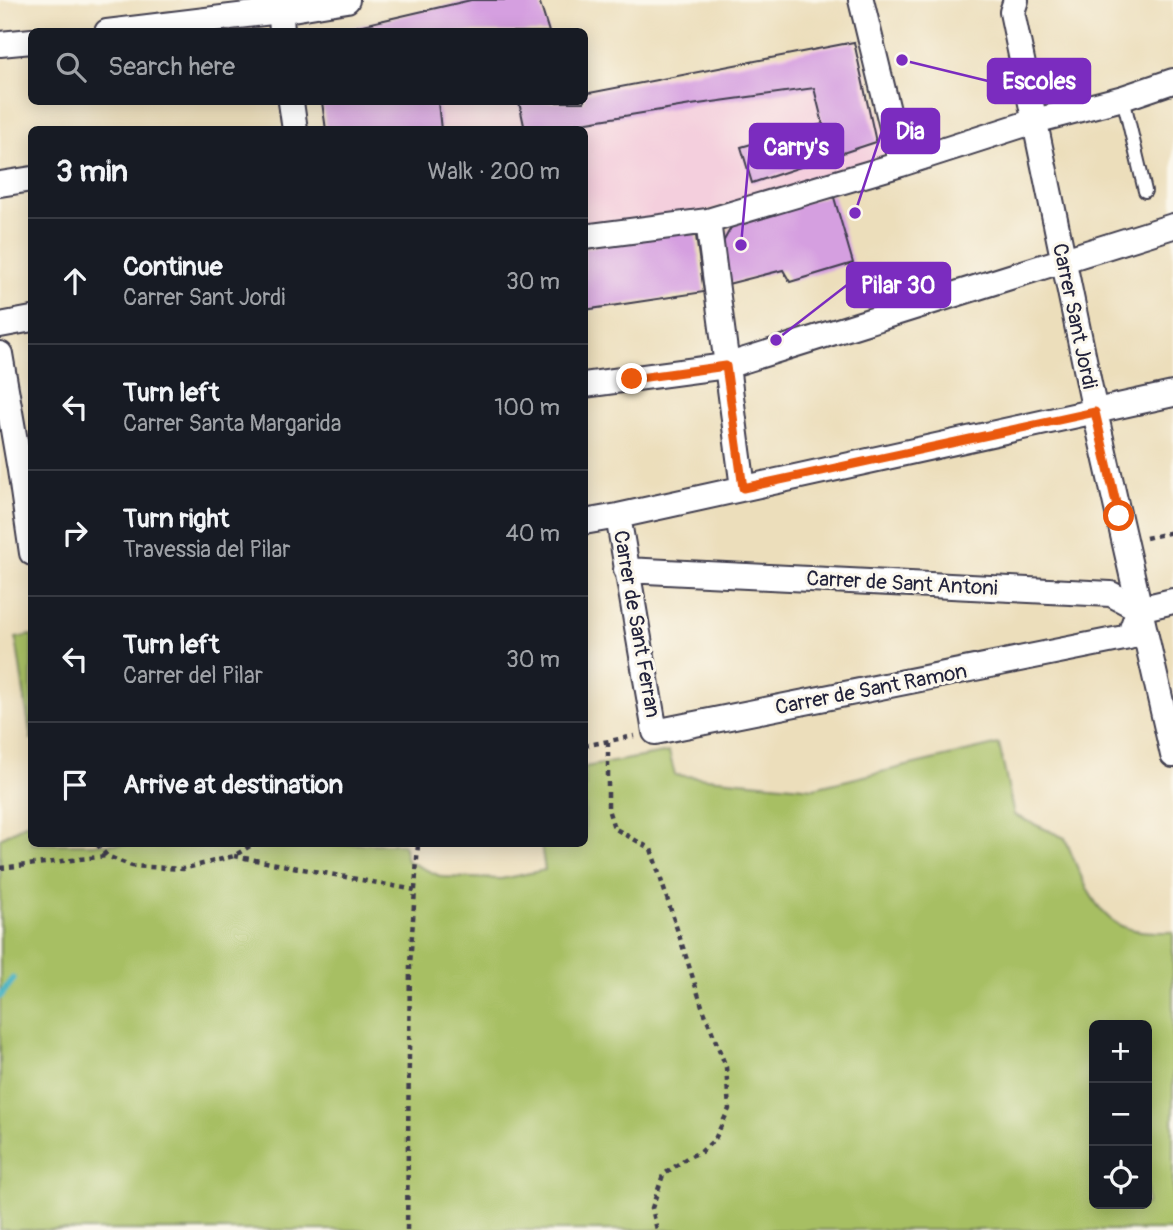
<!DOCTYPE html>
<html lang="en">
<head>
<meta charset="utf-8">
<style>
  :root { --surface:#171b24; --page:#20242c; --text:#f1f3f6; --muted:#9ea1a6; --line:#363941 }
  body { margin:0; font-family:Pangolin,sans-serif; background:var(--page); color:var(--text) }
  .controls { position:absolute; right:21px; bottom:21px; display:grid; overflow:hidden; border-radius:10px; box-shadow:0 4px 18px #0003 }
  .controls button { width:63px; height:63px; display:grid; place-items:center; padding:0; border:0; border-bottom:2px solid var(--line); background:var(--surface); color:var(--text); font:35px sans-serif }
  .stop { position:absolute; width:21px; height:21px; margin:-16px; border:5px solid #ea580c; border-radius:50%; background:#fff }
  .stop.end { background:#ea580c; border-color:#fff; box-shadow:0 2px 7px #0008 }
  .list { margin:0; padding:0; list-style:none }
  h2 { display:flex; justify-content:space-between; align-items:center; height:91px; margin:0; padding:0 28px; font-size:30px }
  h2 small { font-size:23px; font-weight:400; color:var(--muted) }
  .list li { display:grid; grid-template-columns:46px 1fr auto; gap:21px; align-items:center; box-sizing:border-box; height:126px; padding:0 28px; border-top:2px solid var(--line) }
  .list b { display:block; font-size:26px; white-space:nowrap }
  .list p { margin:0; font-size:23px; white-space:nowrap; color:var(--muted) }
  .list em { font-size:23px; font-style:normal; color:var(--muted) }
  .icon { flex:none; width:38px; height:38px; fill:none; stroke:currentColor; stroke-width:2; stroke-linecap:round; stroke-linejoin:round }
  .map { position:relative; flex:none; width:1173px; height:1230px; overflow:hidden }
  .search { position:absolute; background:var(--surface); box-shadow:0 4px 18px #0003; left:28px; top:28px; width:560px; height:77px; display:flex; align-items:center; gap:18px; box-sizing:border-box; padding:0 24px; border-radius:10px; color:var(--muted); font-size:26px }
  .panel { position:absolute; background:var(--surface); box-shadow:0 4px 18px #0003; left:28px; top:126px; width:560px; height:721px; border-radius:10px }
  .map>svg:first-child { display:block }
  .built { fill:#f4cfdd }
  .green { fill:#a7bf64; stroke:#647050; stroke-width:2; fill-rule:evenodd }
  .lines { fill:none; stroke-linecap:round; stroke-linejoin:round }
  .stream { stroke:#43b0c1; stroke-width:7 }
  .building { fill:#d59fe0 }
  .lane-casing { stroke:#403e4e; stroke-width:16 }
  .street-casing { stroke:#403e4e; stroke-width:28 }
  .path { stroke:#403e4e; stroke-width:4.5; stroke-dasharray:5 5; stroke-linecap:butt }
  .lane { stroke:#fff; stroke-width:12 }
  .street { stroke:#fff; stroke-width:24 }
  .route { stroke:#ea580c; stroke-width:9 }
  .labels { text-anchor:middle; stroke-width:6; stroke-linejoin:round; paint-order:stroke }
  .street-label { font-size:21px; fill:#22223b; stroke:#fbf7ec }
  .leader { fill:none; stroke:#7b2cbf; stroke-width:2.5 }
  .callout-dot { fill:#7b2cbf; stroke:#fbf7ec; stroke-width:2.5 }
  .callout { fill:#7b2cbf; stroke:#7b2cbf; stroke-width:2.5 }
  .callout-label { font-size:23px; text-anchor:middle; font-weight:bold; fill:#fff }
</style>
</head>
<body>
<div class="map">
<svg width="1173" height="1230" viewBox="0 0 1173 1230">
  <rect width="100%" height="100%" fill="#fbf7ec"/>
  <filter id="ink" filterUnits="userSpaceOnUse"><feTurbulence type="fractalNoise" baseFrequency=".0143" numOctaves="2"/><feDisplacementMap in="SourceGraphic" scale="14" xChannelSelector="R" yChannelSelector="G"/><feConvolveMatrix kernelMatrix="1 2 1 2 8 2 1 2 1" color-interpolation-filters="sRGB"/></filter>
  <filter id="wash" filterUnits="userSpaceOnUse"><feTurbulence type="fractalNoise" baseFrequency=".00686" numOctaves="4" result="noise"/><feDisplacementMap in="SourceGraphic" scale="28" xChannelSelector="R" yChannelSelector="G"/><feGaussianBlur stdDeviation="1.57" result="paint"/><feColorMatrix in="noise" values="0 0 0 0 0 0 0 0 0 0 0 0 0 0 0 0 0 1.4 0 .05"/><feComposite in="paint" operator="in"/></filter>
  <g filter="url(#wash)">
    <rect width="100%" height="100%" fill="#ecdebb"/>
    <path class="built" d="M855,40L893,156L700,213L585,226L584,130L441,129L435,102H584L585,90Z"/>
    <path class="green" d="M31,635H32L31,740L16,638Z
      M999,744L1014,815L1065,838C1077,866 1091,910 1119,925C1136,933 1155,932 1173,932V1230H0V838L31,821L32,844H403L407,861L442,877L501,879L545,870L541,844H584L585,767L669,752L675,775L814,788ZM1094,1025H1147V1204H1094Z"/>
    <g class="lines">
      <path class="stream" d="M0,996L13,979"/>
    </g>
    <g id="blocks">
      <path class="building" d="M471,0H539L549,32H332Z
        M854,42L876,142L752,183L741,147L823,124L814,88L691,105L539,130H525L519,102H584V94Z
        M322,102H438L441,130H326Z
        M833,194L853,263L790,282L783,270L728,284L722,244L733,224Z
        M686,230L696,236L704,292L584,310V248Z"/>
    </g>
  </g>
  <g filter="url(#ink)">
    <use href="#blocks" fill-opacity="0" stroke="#403e4e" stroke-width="2"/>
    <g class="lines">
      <g class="lane-casing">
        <path id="lane" d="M1123,98L1145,191"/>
      </g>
      <g class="street-casing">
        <path id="street" d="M280,0L282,32
          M861,0L901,164
          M1016,0L1012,12L1095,412L1173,755
          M107,32L280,11L347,0
          M0,44L32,41
          M291,102L295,130
          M0,184L32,179
          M708,221L743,488
          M584,237L708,221L901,164L1035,121L1123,98L1173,81
          M0,325L32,319
          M0,354L20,470L32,553
          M584,385L726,366L1173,226
          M618,516L655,732L1129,637L1139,609
          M584,522L618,516L1173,394
          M626,570L1111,594L1139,609L1173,601"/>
      </g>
      <path class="path" d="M1146,538L1173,532
        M608,742V809L614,828L651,849L702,1006L726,1067L729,1109L715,1139L701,1152L688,1157L663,1175L652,1208L657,1230
        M584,746L634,736
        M97,844L107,856L132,866L183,869L234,856L253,844
        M234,856L415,890
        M0,868L107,856
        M407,1230L410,965L418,844"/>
      <use href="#lane" class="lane"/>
      <use href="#street" class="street"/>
    </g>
  </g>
  <g class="lines" filter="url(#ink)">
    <path class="route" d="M632,379L726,366L743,488L1095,412L1119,516"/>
  </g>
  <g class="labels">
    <g class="street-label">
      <text transform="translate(1075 316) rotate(78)" y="7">Carrer Sant Jordi</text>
      <text transform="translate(902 583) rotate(3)" y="7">Carrer de Sant Antoni</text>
      <text transform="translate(637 624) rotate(80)" y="7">Carrer de Sant Ferran</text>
      <text transform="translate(871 689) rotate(-11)" y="7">Carrer de Sant Ramon</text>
    </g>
  </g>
  <path class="leader" d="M902 60L988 81M855 213L882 131M741 245L750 146M776 340L847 285"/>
  <g class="callout-dot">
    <circle cx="902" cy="60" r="7"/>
    <circle cx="855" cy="213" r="7"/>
    <circle cx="741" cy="245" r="7"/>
    <circle cx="776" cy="340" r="7"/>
  </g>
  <g class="callout">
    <rect x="988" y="59" width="102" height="44" rx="7"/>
    <rect x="882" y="109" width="57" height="44" rx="7"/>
    <rect x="750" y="124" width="93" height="44" rx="7"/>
    <rect x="847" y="263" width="103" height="44" rx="7"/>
  </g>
  <g class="callout-label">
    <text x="1039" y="89">Escoles</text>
    <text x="910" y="139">Dia</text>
    <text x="796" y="155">Carry's</text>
    <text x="898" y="293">Pilar 30</text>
  </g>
</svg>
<div class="controls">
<button>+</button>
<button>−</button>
<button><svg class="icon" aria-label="locate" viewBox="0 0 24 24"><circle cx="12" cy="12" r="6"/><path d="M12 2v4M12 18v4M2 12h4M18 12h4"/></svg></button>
</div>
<div class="stop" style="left:1119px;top:516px"></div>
<div class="stop end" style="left:632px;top:379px"></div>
<div class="search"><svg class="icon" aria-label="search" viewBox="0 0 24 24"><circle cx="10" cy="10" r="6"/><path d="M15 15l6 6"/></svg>Search here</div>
<section class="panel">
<h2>3 min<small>Walk · 200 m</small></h2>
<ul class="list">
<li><svg class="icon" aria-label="ahead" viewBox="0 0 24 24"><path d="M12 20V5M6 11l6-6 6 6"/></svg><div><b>Continue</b><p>Carrer Sant Jordi</p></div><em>30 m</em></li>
<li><svg class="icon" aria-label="left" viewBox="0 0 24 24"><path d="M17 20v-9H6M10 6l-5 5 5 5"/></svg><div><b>Turn left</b><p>Carrer Santa Margarida</p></div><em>100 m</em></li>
<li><svg class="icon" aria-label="right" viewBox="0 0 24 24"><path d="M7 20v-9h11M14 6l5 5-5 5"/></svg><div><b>Turn right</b><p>Travessia del Pilar</p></div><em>40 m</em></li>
<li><svg class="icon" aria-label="left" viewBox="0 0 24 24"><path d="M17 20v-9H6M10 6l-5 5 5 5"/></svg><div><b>Turn left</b><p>Carrer del Pilar</p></div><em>30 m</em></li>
<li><svg class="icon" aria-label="arrive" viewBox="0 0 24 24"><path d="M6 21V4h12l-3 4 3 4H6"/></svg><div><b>Arrive at destination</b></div></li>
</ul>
</section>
</div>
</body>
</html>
